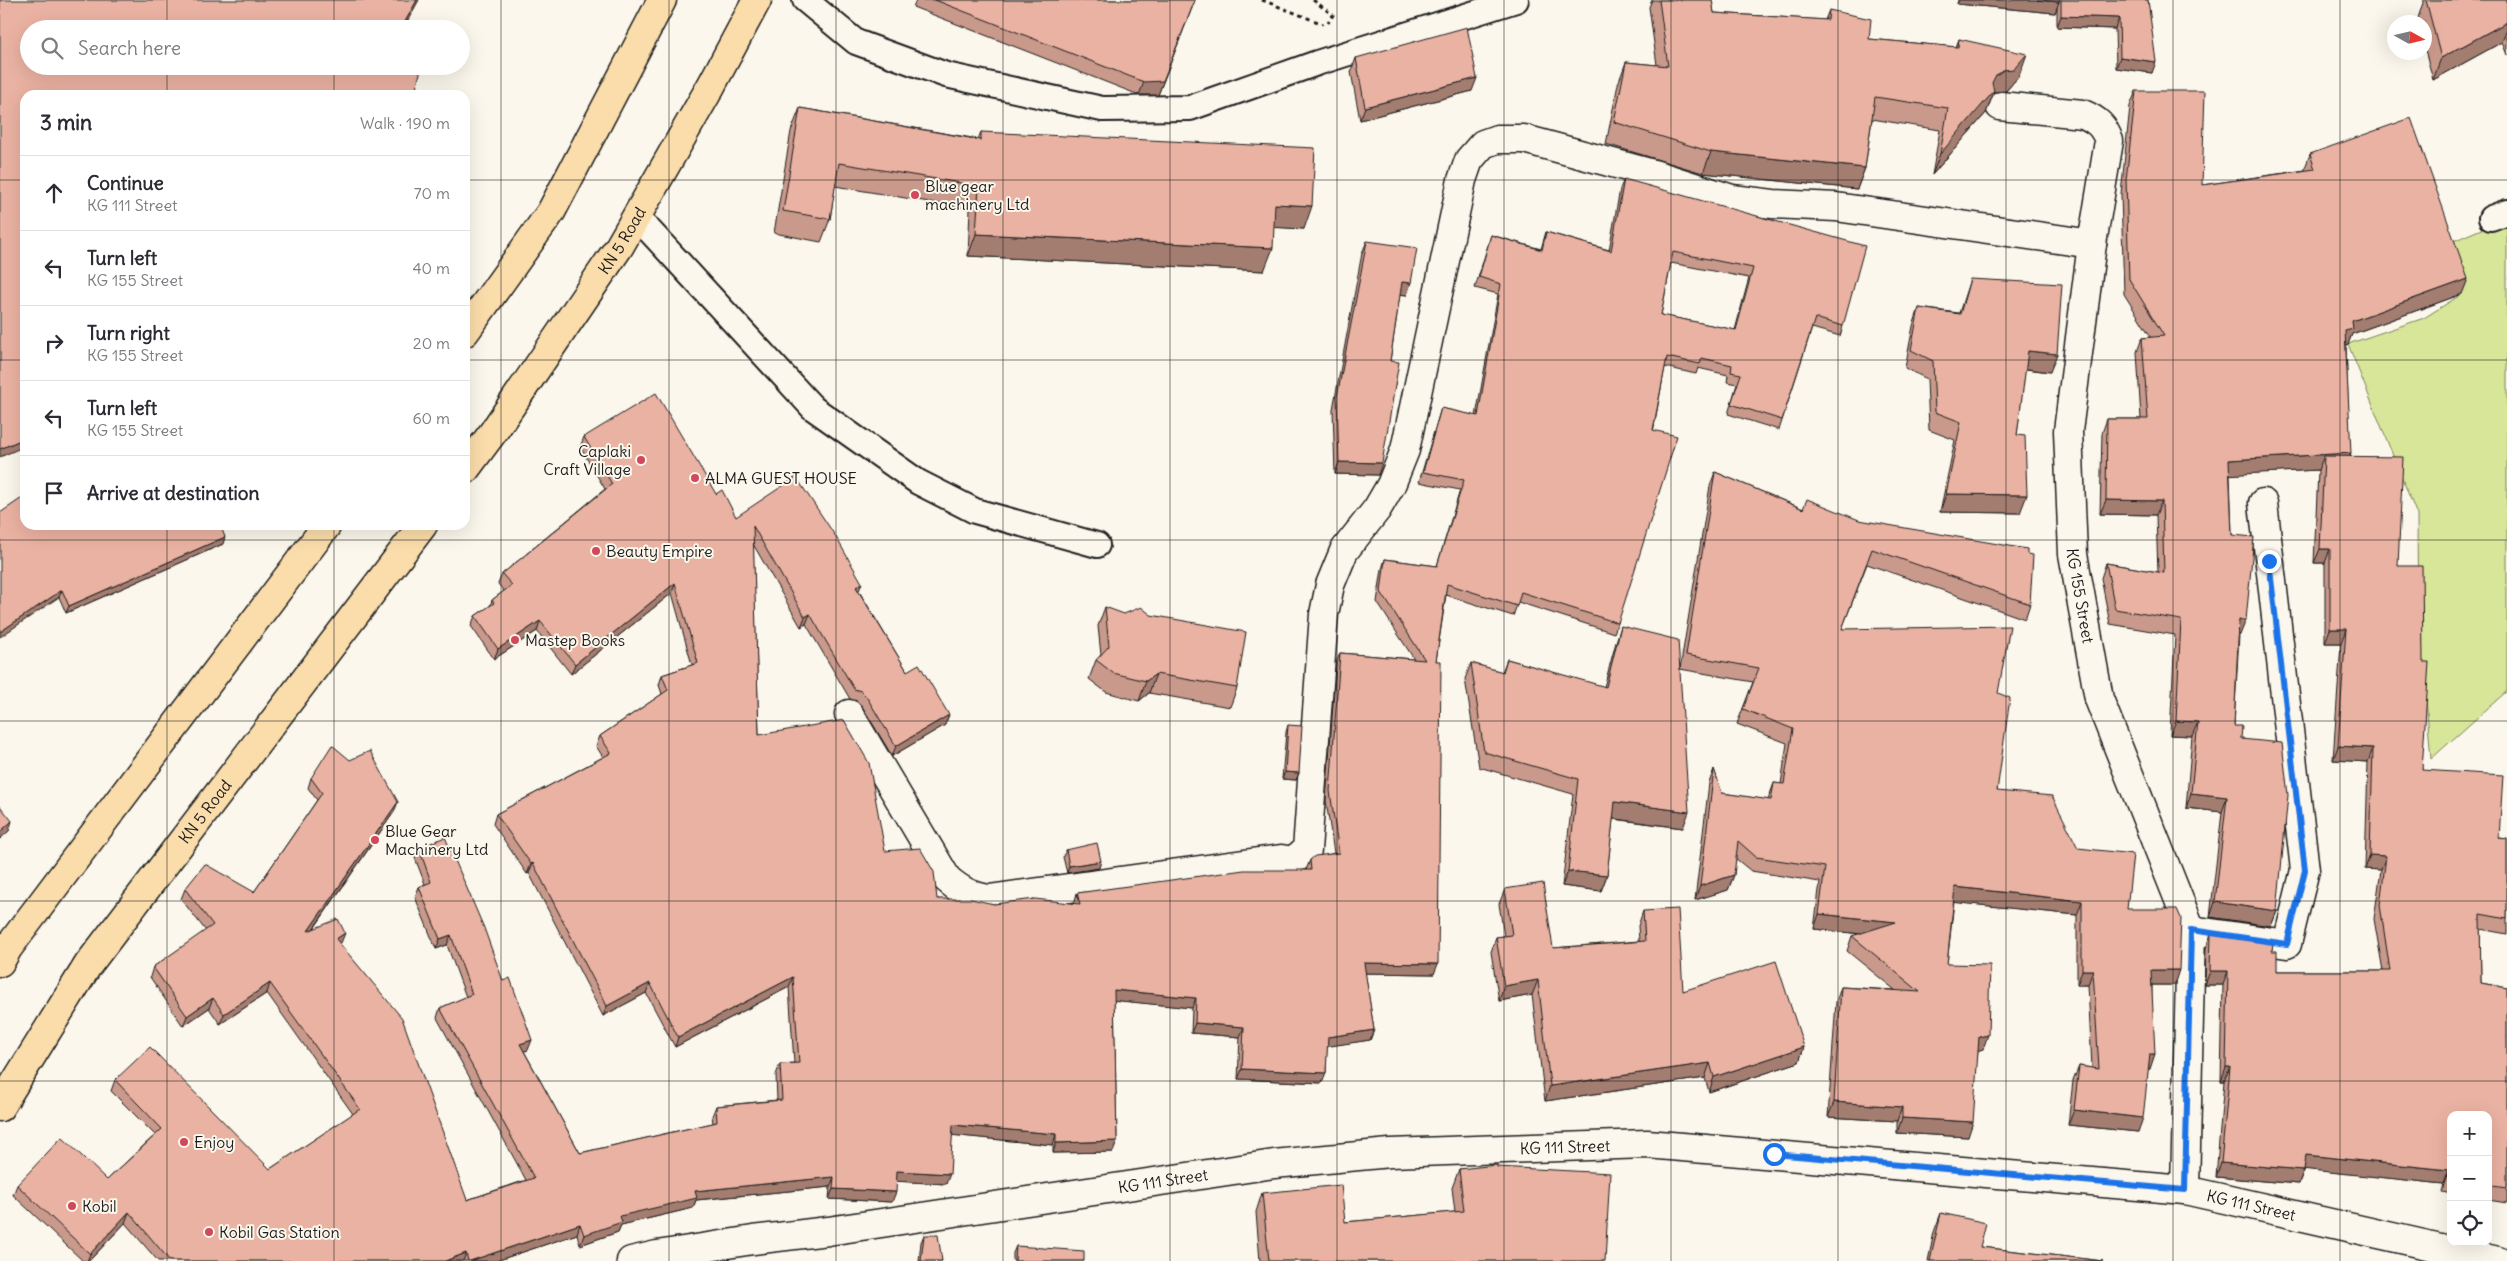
<!DOCTYPE html>
<html lang="en">
<head>
<meta charset="utf-8">
<style>
  :root { --surface:#fff; --page:#f2f2f3; --text:#2b2b33; --muted:#7c7c81; --line:#e1e1e2 }
  body { margin:0; font-family:Delius,sans-serif; background:var(--page); color:var(--text) }
  .controls { position:absolute; right:15px; bottom:15px; display:grid; overflow:hidden; border-radius:10px; box-shadow:0 5px 20px #0002 }
  .controls button { width:45px; height:45px; display:grid; place-items:center; padding:0; border:0; border-bottom:1px solid var(--line); background:var(--surface); color:var(--text); font:25px sans-serif }
  .compass { position:absolute; left:2387px; top:15px; width:45px; height:45px; border-radius:50%; background:var(--surface); box-shadow:0 5px 20px #0002; rotate:98deg }
  .stop { position:absolute; width:15px; height:15px; margin:-11px; border:4px solid #1a73e8; border-radius:50%; background:#fff }
  .stop.end { background:#1a73e8; border-color:#fff; box-shadow:0 1px 5px #0008 }
  .list { margin:0; padding:0; list-style:none }
  h2 { display:flex; justify-content:space-between; align-items:center; height:65px; margin:0; padding:0 20px; font-size:21px }
  h2 small { font-size:16px; font-weight:400; color:var(--muted) }
  .list li { display:grid; grid-template-columns:32px 1fr auto; gap:15px; align-items:center; box-sizing:border-box; height:75px; padding:0 20px; border-top:1px solid var(--line) }
  .list b { display:block; font-size:19px; white-space:nowrap }
  .list p { margin:0; font-size:16px; white-space:nowrap; color:var(--muted) }
  .list em { font-size:16px; font-style:normal; color:var(--muted) }
  .icon { flex:none; width:28px; height:28px; fill:none; stroke:currentColor; stroke-width:2; stroke-linecap:round; stroke-linejoin:round }
  .map { position:relative; flex:none; width:2507px; height:1261px; overflow:hidden }
  .search { position:absolute; background:var(--surface); box-shadow:0 5px 20px #0002; left:20px; top:20px; width:450px; height:55px; display:flex; align-items:center; gap:12px; box-sizing:border-box; padding:0 18px; border-radius:28px; color:var(--muted); font-size:19px }
  .panel { position:absolute; background:var(--surface); box-shadow:0 5px 20px #0002; left:20px; top:90px; width:450px; height:440px; border-radius:15px }
  .map>svg:first-child { display:block }
  .green { fill:#d7e699; stroke:#7a815a }
  .lines { fill:none; stroke-linecap:round; stroke-linejoin:round }
  .lane-casing { stroke:#1c1c1c; stroke-width:28 }
  .street-casing { stroke:#1c1c1c; stroke-width:31 }
  .highway-casing { stroke:#1c1c1c; stroke-width:31 }
  .path { stroke:#1c1c1c; stroke-width:3; stroke-dasharray:4 4; stroke-linecap:butt }
  .lane { stroke:#fbf7ec; stroke-width:24 }
  .street { stroke:#fbf7ec; stroke-width:28 }
  .highway { stroke:#fbddab; stroke-width:28 }
  .wall { fill:#c9998b; stroke:#1c1c1c; fill-rule:evenodd }
  .shaded-wall { fill:#a47d71; stroke:#1c1c1c }
  .building { fill:#eab2a2; stroke:#1c1c1c; fill-rule:evenodd }
  .route { stroke:#1a73e8; stroke-width:6 }
  .grid { fill:none; stroke:#1c1c1c; stroke-width:1; stroke-opacity:0.55 }
  .poi-dot { fill:#d1495b; stroke:#fbf7ec; stroke-width:2 }
  .labels { text-anchor:middle; stroke-width:4; stroke-linejoin:round; paint-order:stroke }
  .poi-label { font-size:16px; fill:#1c1c1c; stroke:#fbf7ec; text-anchor:start }
  .street-label { font-size:16px; fill:#1c1c1c; stroke:#fbf7ec }
</style>
</head>
<body>
<div class="map">
<svg width="2507" height="1261" viewBox="0 0 2507 1261">
  <rect width="100%" height="100%" fill="#fbf7ec"/>
  <filter id="ink" filterUnits="userSpaceOnUse"><feTurbulence type="fractalNoise" baseFrequency=".02" numOctaves="2"/><feDisplacementMap in="SourceGraphic" scale="10" xChannelSelector="R" yChannelSelector="G"/><feConvolveMatrix kernelMatrix="1 2 1 2 8 2 1 2 1" color-interpolation-filters="sRGB"/></filter>
  <g filter="url(#ink)">
    <path class="green" d="M2507,218V691L2431,759L2424,676L2418,643L2417,515L2348,344L2424,318L2462,294L2451,242Z"/>
    <g class="lines">
      <g class="lane-casing">
        <path id="lane" d="M805,0L856,42L946,75L1102,109L1190,108L1317,63L1516,0
          M637,217L813,408L918,482L975,511L1097,545
          M2491,218L2507,212"/>
      </g>
      <g class="street-casing">
        <g id="street">
          <path id="s1" d="M2092,244L2068,431L2073,554L2099,699L2191,930L2185,1190"/>
          <path d="M849,714L947,879C961,891 971,896 989,899L1281,859L1292,861L1307,850L1324,614L1330,585L1344,551L1377,509L1391,485L1405,450L1462,180L1469,160L1483,144L1497,139H1524L1657,175L1732,199L1773,204L1836,207L2092,244L2109,141C2104,126 2097,120 2083,114L2000,106"/>
          <path d="M2191,930L2287,944L2305,870L2263,503"/>
          <path id="s2" d="M631,1261L657,1255L753,1240L828,1231L1274,1164L1390,1153L1647,1144L2185,1190L2498,1261"/>
        </g>
      </g>
      <g class="highway-casing">
        <g id="highway">
          <path d="M465,332L551,212L662,0"/>
          <path id="s3" d="M465,470L494,431L619,247L711,86L757,0"/>
          <path d="M0,962L8,948L327,525"/>
          <path id="s4" d="M0,1107L88,965L423,525"/>
        </g>
      </g>
      <path class="path" d="M1262,0L1323,24
        M1313,0L1333,15L1328,23"/>
      <use href="#lane" class="lane"/>
      <use href="#street" class="street"/>
      <use href="#highway" class="highway"/>
    </g>
    <path class="wall" d="M916,0H1195L1158,95H1139L913,7Z
      M1652,0H1712L1714,13L1825,20L1829,10L1869,39L1956,47L1959,39L2019,76L2006,91L1994,92L1986,113L1932,175L1940,130L1872,119L1865,168L1857,189L1703,173L1606,144L1618,84L1626,62L1657,65L1649,7Z
      M1958,0H2148L2152,73L2116,68L2115,29L2057,27V7L2055,13L1957,4Z
      M2424,0H2507V55L2502,42L2433,80L2424,46V22H2419L2418,18Z
      M1356,58L1472,91L1360,120L1351,72Z
      M2136,91L2202,185L2305,170V168L2310,154L2462,294L2352,334L2348,344H2346L2350,456L2398,566L2422,770L2499,838L2507,839V934L2480,929L2481,983L2507,988V1203L2488,1200V1115H2451V1194L2442,1192L2444,1184L2305,1169L2299,1184L2216,1177L2224,1081H2221L2223,985H2205L2206,948L2211,934L2272,951L2277,971H2383L2374,919L2381,870L2365,869L2368,762L2333,760L2341,643H2325V563H2314L2318,470L2230,474L2232,535L2240,635H2239L2234,726L2241,739L2277,911L2271,926L2210,917L2222,812L2186,808L2192,736L2170,735L2175,635L2110,624L2101,578L2106,563L2158,572L2156,515L2100,514L2102,433L2107,419H2141L2137,352L2142,338L2151,337L2124,294L2121,194L2130,106Z
      M800,108L978,139L981,132L1304,229L1274,227L1264,271L968,256L970,209L835,186L830,219L821,242L774,233L791,131Z
      M1624,179L1843,326L1840,336L1812,328L1779,430L1728,414L1737,384L1727,382L1728,375L1698,368L1696,374L1665,367L1618,623L1614,633L1518,602L1513,616L1446,595L1436,661L1434,974L1365,973L1374,1030L1370,1040L1327,1046L1326,1073L1322,1083L1238,1079L1240,1037L1191,1033L1192,1008L1114,1000L1117,1141L1113,1152L1053,1153V1145L952,1135L946,1184L896,1181L892,1202L829,1199L830,1187L696,1200L693,1208L621,1225L618,1232L580,1245L577,1234L496,1261H158L125,1223L89,1261H83L13,1195L17,1185L107,1180L155,1135L111,1091L115,1080L270,1169L353,1114L267,993L220,1024L209,1008L183,1026L150,977L153,967L206,931L181,899L185,889L254,892L317,800L308,788L311,778L394,812L313,930L341,943L340,944L467,1200L526,1180L437,1018L440,1008L466,997L447,945L436,949L415,897L419,887L425,884L415,858L419,848L528,1050L524,1051L580,1153L713,1123L712,1116L716,1106L777,1100L776,1075L780,1064L794,1063L789,987L675,1047L646,993L603,1016L529,873L527,874L493,824L496,814L603,757L596,746L600,736L662,694L659,685L662,675L692,665L672,593L571,674L537,631L494,659L471,626L475,616L490,606L492,600L504,591L498,584L502,574L605,489L580,447L584,437L716,494L736,517L859,591L907,671L945,725L892,756L862,706L857,701L850,699L806,624L801,627L753,544L759,735L937,899L994,904H1074L1077,893L1306,870L1310,860L1334,853L1326,801L1336,663L1340,653L1414,659L1377,602L1382,569L1385,559L1437,566L1460,490L1419,482L1438,418L1441,408L1476,416L1498,294L1475,288L1491,235L1541,249L1546,232L1609,250L1620,189ZM1671,263L1749,278L1735,330L1661,315Z
      M1367,241L1407,295L1400,294L1390,361L1378,475L1335,474L1333,409L1362,253Z
      M1970,279L2050,372L2025,369L2017,435L2020,513L1940,512L1955,440L1929,430L1927,379L1905,368L1913,326L1919,308L1959,313Z
      M1715,472L2030,604L2025,619L1867,564L1842,629L1998,693L1997,791L2078,848L2127,909L2174,985H2152L2150,1069H2148L2138,1132L2068,1125L2073,1081L2079,1066L2092,1068L2088,985H2077V915L1954,902L1947,964L1983,1049L1978,1050L1968,1137L1897,1133V1121L1828,1117L1836,1002L1841,987L1895,990L1847,951L1852,936L1861,934L1814,929L1820,882L1751,871L1735,858L1734,875L1728,890L1695,900L1709,783L1714,769L1722,793L1768,800L1774,783L1781,784L1787,743L1737,724L1753,682L1680,669L1710,486Z
      M0,513L223,544L66,613L59,597Z
      M1105,607L1237,688L1230,707L1149,693L1139,701L1106,692L1089,679L1096,660L1101,655L1098,626Z
      M1621,626L1683,828L1613,819L1607,875L1601,891L1562,886L1573,794L1479,767L1465,679L1471,663L1502,672L1507,659L1604,687L1616,642Z
      M1288,725L1299,773L1296,780L1282,779L1286,732Z
      M1066,850L1099,868L1067,873L1063,857Z
      M1505,889L1553,948L1639,941L1638,926L1643,911L1683,991L1804,1047L1799,1062L1709,1092L1705,1078L1545,1101L1532,995L1499,1001L1491,952L1496,937L1504,936L1499,904Z
      M1497,1167L1605,1261H1260L1256,1212L1262,1193L1345,1222L1455,1212L1452,1188L1459,1169Z
      M1941,1213L1980,1247L2103,1261H1928L1934,1232Z
      M924,1235L942,1261H919L921,1242Z
      M1016,1246L1084,1261H1013V1253Z"/>
    <path class="shaded-wall" d="M417,0H419L403,29H401Z
      M1195,0L1158,95H1139L1144,82Z
      M1959,0H2037L2059,2L2055,13L1957,4Z
      M2061,16L2119,18L2115,29L2057,27Z
      M2507,22V29L2502,42L2433,80L2441,58Z
      M2027,54L2019,76L2006,91L1994,92L1986,113L1932,175L1940,154L1996,75Z
      M2120,57L2156,62L2152,73L2116,68Z
      M1477,78L1472,91L1360,120L1365,107Z
      M1711,152L1865,168L1857,189L1703,173Z
      M1275,204L1312,206L1304,229L1266,227Z
      M976,234L1273,248L1264,271L968,256Z
      M2468,279L2462,294L2352,334L2348,344L2340,346L2345,331L2352,321Z
      M1402,282L1411,283L1407,295L1397,294Z
      M2028,351L2057,354L2050,372L2021,368Z
      M25,438V446L0,457V449Z
      M2351,453L2345,468L2324,456L2318,470L2224,475L2229,460Z
      M1339,462L1382,463L1378,475L1335,474Z
      M1946,494L2027,495L2020,513L1940,512Z
      M2106,500L2162,501L2156,515L2100,514Z
      M225,537L223,544L66,613L69,606Z
      M2320,549H2330L2325,563H2314Z
      M675,583L672,593L571,674L575,664Z
      M862,583L858,593L856,587Z
      M62,590L59,597L0,637V632Z
      M810,614L806,624L801,627L805,617Z
      M2239,620H2246L2240,635L2234,634Z
      M540,621L537,631L494,659L498,649Z
      M2330,629H2346L2341,643H2325Z
      M1156,674L1149,693L1139,701L1146,681Z
      M949,715L945,725L892,756L896,746Z
      M2176,721L2198,722L2192,736L2170,735Z
      M2338,746L2373,748L2368,762L2333,760Z
      M1285,772L1299,773L1296,780L1282,779Z
      M2191,793L2227,797L2222,812L2186,808Z
      M398,802L394,812L304,942L308,931Z
      M1615,802L1689,812L1683,828L1609,818Z
      M12,821L9,831L0,839V832Z
      M2370,855L2386,856L2381,870L2365,869Z
      M1101,861L1099,868L1067,873L1069,866Z
      M533,863L529,873L527,874L531,864Z
      M1568,871L1607,875L1601,891L1562,886Z
      M1734,875L1728,890L1695,900L1700,886Z
      M1955,887L2082,901L2077,915L1950,902Z
      M2215,902L2277,911L2271,926L2210,917Z
      M1819,914L1896,922L1891,937L1814,929Z
      M345,933L341,943L332,949L336,939Z
      M451,935L447,945L436,949L440,939Z
      M1364,963L1438,964L1434,974L1360,973Z
      M2082,970H2093L2088,985H2077Z
      M2151,970H2179L2174,985H2146Z
      M2210,971H2228L2223,985H2205Z
      M793,977L789,987L675,1047L678,1037Z
      M1538,980L1532,995L1499,1001L1504,986Z
      M270,983L267,993L220,1024L224,1014Z
      M650,983L646,993L603,1016L607,1006Z
      M1114,990L1196,998L1192,1008L1110,1000Z
      M213,998L209,1008L183,1026L187,1016Z
      M1195,1023L1244,1027L1240,1037L1191,1033Z
      M1374,1030L1370,1040L1324,1047L1328,1037Z
      M1988,1035L1983,1049L1974,1052L1979,1037Z
      M532,1040L528,1050L516,1054L520,1044Z
      M1804,1047L1799,1062L1709,1092L1714,1077Z
      M2150,1054H2155L2150,1069H2144Z
      M1710,1063L1705,1078L1545,1101L1550,1086Z
      M2226,1067H2230L2224,1081H2221Z
      M1242,1069L1326,1073L1322,1083L1238,1079Z
      M1834,1102L1902,1107L1897,1121L1828,1117Z
      M2074,1110L2143,1118L2138,1132L2068,1125Z
      M1902,1118L1973,1122L1968,1137L1897,1133Z
      M953,1125L1056,1134L1053,1145L949,1135Z
      M1117,1141L1113,1152L1053,1153L1056,1143Z
      M2306,1155L2449,1170L2444,1184L2301,1169Z
      M2221,1163L2304,1170L2299,1184L2216,1177Z
      M897,1171L950,1174L946,1184L893,1181Z
      M834,1177L830,1187L696,1200L693,1208L621,1225L618,1232L580,1245L584,1235L620,1216L695,1191Z
      M833,1189L896,1192L892,1202L829,1199Z
      M129,1212L125,1223L89,1261H87L90,1254Z
      M580,1224L577,1234L496,1261H470Z
      M466,1253L463,1261H445Z"/>
    <path class="building" d="M0,0H84V1L87,0H417L401,29H29V66H422L414,95H25V438L0,449Z
      M935,0H1195L1163,81L1144,82Z
      M1659,0H1712L1714,13L1828,20L1829,10L1871,19L1869,39L1958,47L1959,39L2027,54L2014,69L2002,70L1996,75L1992,83L1994,91L1940,154L1948,108L1875,97L1865,168L1711,152L1614,122L1626,62L1668,66Z
      M2037,0H2059V2Z
      M2061,0H2148L2156,62L2120,57L2119,18L2061,16Z
      M2426,0H2507V22L2441,58Z
      M1467,27L1477,78L1365,107L1356,58Z
      M2136,91H2205L2202,185L2315,169L2310,154L2411,118L2468,279L2352,321L2353,329L2345,331L2351,453L2229,460L2232,535L2254,537L2246,620H2239L2234,726H2242L2241,739L2282,743L2288,795L2277,911L2215,902L2227,797L2191,793L2198,722L2176,721L2181,620L2115,609L2106,563L2164,573L2162,501L2106,500L2107,419H2148L2142,338L2164,336L2129,279L2126,180Z
      M800,108L981,140V132L1315,148L1312,206L1275,204L1273,248L976,234L979,186L839,163L830,219L783,211Z
      M1624,179L1865,246L1843,326L1815,318L1782,420L1731,404L1741,374L1731,372L1732,365L1702,358L1700,364L1667,357L1653,430L1677,436L1618,623L1521,592L1517,606L1447,584L1436,661H1441L1438,964L1364,963L1374,1030L1328,1037L1326,1073L1242,1069L1244,1027L1195,1023L1196,998L1114,990L1117,1141L1056,1143V1134L953,1125L950,1174L897,1171L896,1192L833,1189L834,1177L695,1191L697,1198L620,1216L622,1222L584,1235L580,1224L470,1261H468L466,1253L445,1261H170L129,1212L90,1254L17,1185L62,1137L107,1180L162,1129L115,1080L150,1047L270,1169L360,1109L270,983L224,1014L213,998L187,1016L153,967L213,925L185,889L205,864L254,892L322,793L311,778L332,745L350,760L370,751L398,802L308,931L338,919L345,933L336,939L402,1018L467,1200L534,1178L440,1008L472,994L451,935L440,939L419,887L431,882L419,848L445,837L484,928L503,981L510,978L532,1040L520,1044L580,1153L717,1122L716,1106L782,1100L780,1064L799,1063L793,977L678,1037L650,983L607,1006L533,863L531,864L496,814L611,753L600,736L668,690L662,675L698,663L675,583L575,664L540,621L498,649L475,616L494,603L492,600L512,585L502,574L612,484L584,437L656,393L716,494L722,490L736,517L796,477L836,537L862,583L856,587L907,671L919,664L949,715L896,746L866,696L861,691L854,689L810,614L805,617L753,526L759,735L844,720L869,763L885,851L920,848L934,872L937,899H971L994,904L1035,899L1080,904L1077,893L1244,870H1311L1310,860L1315,856L1339,853L1330,791L1340,653L1425,660L1381,592L1385,559L1437,566L1464,480L1423,472L1441,408L1478,416L1501,284L1479,277L1491,235L1542,250L1546,232L1611,251ZM1673,252L1753,268L1736,330L1661,315Z
      M1367,241L1417,248L1411,283L1402,282L1390,361L1399,362L1382,463L1339,462L1337,397Z
      M1970,279L2062,284L2057,354L2028,351L2017,435L2025,436L2027,495L1946,494L1961,422L1935,412L1933,361L1911,350L1919,308L1960,314Z
      M2324,456L2403,457L2398,566H2422L2423,662H2429L2422,770L2503,775L2499,838L2507,839V919L2480,914L2481,983L2507,988V1188L2488,1185V1115H2451V1179L2447,1178L2449,1170L2306,1155L2304,1170L2221,1163L2230,1067H2226L2228,971H2210L2211,934L2273,943L2272,951H2277V971H2390L2380,905L2386,856L2370,855L2373,748L2338,746L2346,629H2330V549H2320Z
      M1715,472L1803,509L1807,499L1859,520L2027,549V554L2033,555L2030,604L1872,549L1842,629L2010,626L1998,693L2010,698L1997,791L2052,796L2078,848L2133,854L2127,909H2177L2181,918L2179,970H2151L2155,1054H2150L2143,1118L2074,1110L2079,1066L2099,1069L2093,970H2082V901L1955,887L1947,964L1990,965L1988,1035L1979,1037L1973,1122L1902,1118V1107L1834,1102L1841,987L1920,992L1852,936L1896,922L1819,914L1825,867L1756,857L1738,841L1734,875L1700,886L1714,769L1722,793L1771,800L1774,783L1784,784L1793,729L1743,709L1759,668L1686,655Z
      M25,496V525H220L225,537L69,606L62,590L0,632V513Z
      M1105,607L1124,614L1141,607L1151,615L1246,632L1237,688L1156,674L1146,681L1113,673L1096,660L1109,646Z
      M1621,626L1678,640L1689,812L1615,802L1607,875L1568,871L1578,779L1484,752L1471,663L1503,672L1507,659L1606,687Z
      M1288,725L1302,726L1299,773L1285,772Z
      M0,806L12,821L0,832Z
      M1097,843L1101,861L1069,866L1066,850Z
      M1543,883L1553,948L1645,941L1643,911L1678,909L1683,991L1776,961L1804,1047L1714,1077L1710,1063L1550,1086L1538,980L1504,986L1496,937L1512,935L1505,889Z
      M1497,1165V1167L1610,1173L1605,1261H1269L1262,1193L1341,1185L1345,1222L1464,1211L1459,1169Z
      M1941,1213L1986,1223L1980,1247L2103,1261H1930Z
      M924,1235H938L942,1261H921Z
      M1016,1246L1084,1251V1261H1015Z"/>
  </g>
  <g class="lines" filter="url(#ink)">
    <path class="route" d="M1774,1154L2185,1190L2191,930L2287,944L2305,870L2269,561"/>
  </g>
  <path class="grid" d="M167,0V29M334,0V29M501,0V1261M669,0V1261M836,0V1261M1003,0V1261M1170,0V1261M1337,0V1261M1504,0V1261M1671,0V1261M1838,0V1261M2006,0V1261M2173,0V1261M2340,0V1261M167,66V95M334,66V95M0,180H25M465,180H2507M0,360H25M465,360H2507M167,525V1261M334,525V1261M0,540H2507M0,721H2507M0,901H2507M0,1081H2507"/>
  <g class="poi-dot">
    <circle cx="915" cy="195" r="5"/>
    <circle cx="641" cy="460" r="5"/>
    <circle cx="695" cy="478" r="5"/>
    <circle cx="596" cy="551" r="5"/>
    <circle cx="515" cy="640" r="5"/>
    <circle cx="375" cy="840" r="5"/>
    <circle cx="184" cy="1142" r="5"/>
    <circle cx="72" cy="1206" r="5"/>
    <circle cx="209" cy="1232" r="5"/>
  </g>
  <g class="labels">
    <g class="poi-label">
      <text x="925" y="192">Blue gear<tspan x="925" dy="18">machinery Ltd</tspan></text>
      <text x="631" y="457" text-anchor="end">Caplaki<tspan x="631" dy="18">Craft Village</tspan></text>
      <text x="705" y="484">ALMA GUEST HOUSE</text>
      <text x="606" y="557">Beauty Empire</text>
      <text x="525" y="646">Mastep Books</text>
      <text x="385" y="837">Blue Gear<tspan x="385" dy="18">Machinery Ltd</tspan></text>
      <text x="194" y="1148">Enjoy</text>
      <text x="82" y="1212">Kobil</text>
      <text x="219" y="1238">Kobil Gas Station</text>
    </g>
    <g class="street-label">
      <text dy="6" stroke="none"><textPath href="#s3" startOffset="278">KN 5 Road</textPath></text>
      <text dy="6" stroke="none"><textPath href="#s1" startOffset="354">KG 155 Street</textPath></text>
      <text dy="6" stroke="none"><textPath href="#s4" startOffset="360">KN 5 Road</textPath></text>
      <text dy="6" stroke="none"><textPath href="#s2" startOffset="942">KG 111 Street</textPath></text>
      <text dy="6" stroke="none"><textPath href="#s2" startOffset="538">KG 111 Street</textPath></text>
      <text dy="6" stroke="none"><textPath href="#s2" startOffset="1632">KG 111 Street</textPath></text>
    </g>
  </g>
</svg>
<div class="controls">
<button>+</button>
<button>−</button>
<button><svg class="icon" aria-label="locate" viewBox="0 0 24 24"><circle cx="12" cy="12" r="6"/><path d="M12 2v4M12 18v4M2 12h4M18 12h4"/></svg></button>
</div>
<svg class="compass" viewBox="-18 -18 36 36"><path d="M0-13l5 13h-10z" fill="#e53935"/><path d="M0 13l5-13h-10z" fill="#7c7c81"/></svg>
<div class="stop" style="left:1774px;top:1154px"></div>
<div class="stop end" style="left:2269px;top:561px"></div>
<div class="search"><svg class="icon" aria-label="search" viewBox="0 0 24 24"><circle cx="10" cy="10" r="6"/><path d="M15 15l6 6"/></svg>Search here</div>
<section class="panel">
<h2>3 min<small>Walk · 190 m</small></h2>
<ul class="list">
<li><svg class="icon" aria-label="ahead" viewBox="0 0 24 24"><path d="M12 20V5M6 11l6-6 6 6"/></svg><div><b>Continue</b><p>KG 111 Street</p></div><em>70 m</em></li>
<li><svg class="icon" aria-label="left" viewBox="0 0 24 24"><path d="M17 20v-9H6M10 6l-5 5 5 5"/></svg><div><b>Turn left</b><p>KG 155 Street</p></div><em>40 m</em></li>
<li><svg class="icon" aria-label="right" viewBox="0 0 24 24"><path d="M7 20v-9h11M14 6l5 5-5 5"/></svg><div><b>Turn right</b><p>KG 155 Street</p></div><em>20 m</em></li>
<li><svg class="icon" aria-label="left" viewBox="0 0 24 24"><path d="M17 20v-9H6M10 6l-5 5 5 5"/></svg><div><b>Turn left</b><p>KG 155 Street</p></div><em>60 m</em></li>
<li><svg class="icon" aria-label="arrive" viewBox="0 0 24 24"><path d="M6 21V4h12l-3 4 3 4H6"/></svg><div><b>Arrive at destination</b></div></li>
</ul>
</section>
</div>
</body>
</html>
